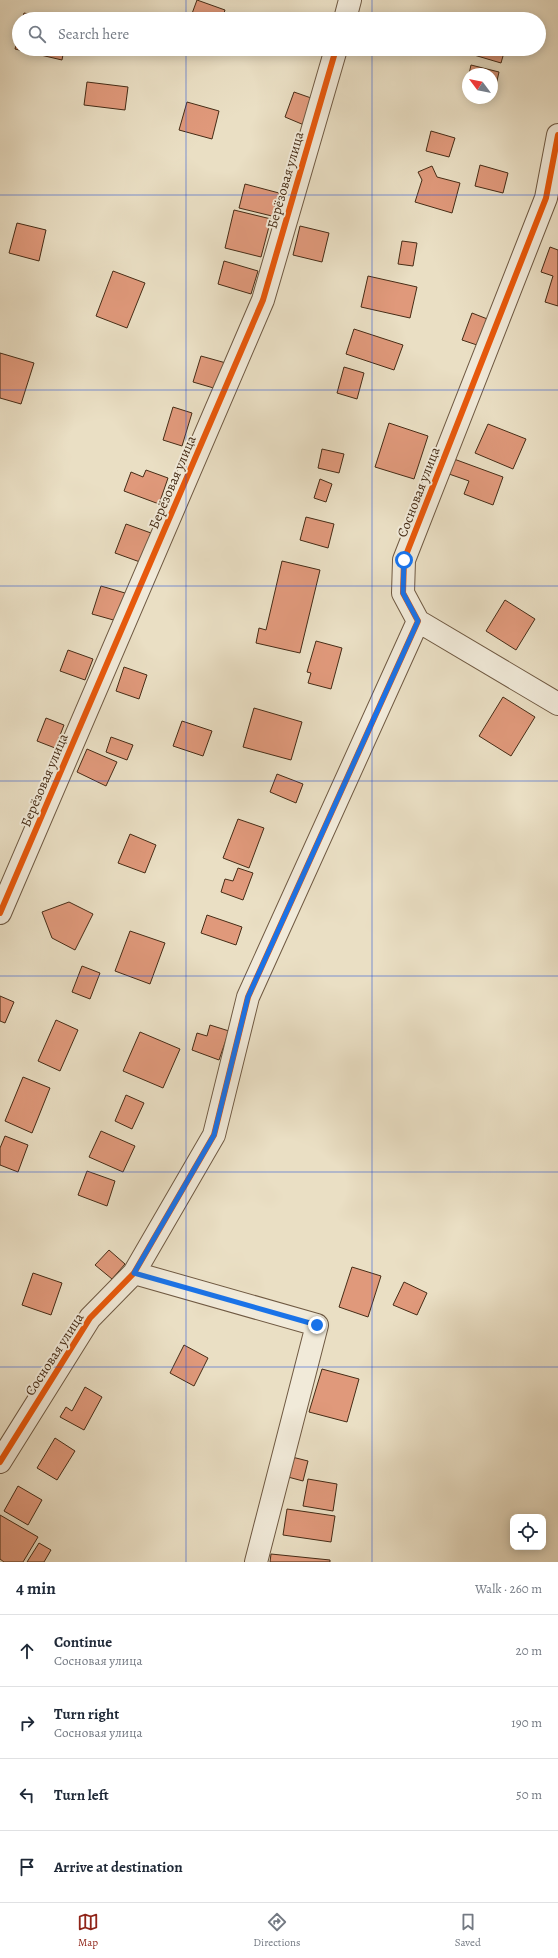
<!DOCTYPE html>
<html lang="en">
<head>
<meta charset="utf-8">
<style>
  :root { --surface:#fff; --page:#f6f6f7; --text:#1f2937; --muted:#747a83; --line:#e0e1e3; --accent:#8f2418 }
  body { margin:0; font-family:Alegreya,serif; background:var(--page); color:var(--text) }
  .controls { position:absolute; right:12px; bottom:12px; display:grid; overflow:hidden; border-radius:8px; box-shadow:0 2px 10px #0003 }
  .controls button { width:36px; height:36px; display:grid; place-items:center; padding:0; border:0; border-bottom:1px solid var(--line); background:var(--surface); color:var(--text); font:20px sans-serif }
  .compass { position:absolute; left:462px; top:68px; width:36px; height:36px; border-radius:50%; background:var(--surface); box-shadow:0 2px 10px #0003; rotate:302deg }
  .stop { position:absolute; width:12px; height:12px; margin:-9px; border:3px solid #1a73e8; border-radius:50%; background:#fff }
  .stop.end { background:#1a73e8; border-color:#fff; box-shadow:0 1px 4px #0008 }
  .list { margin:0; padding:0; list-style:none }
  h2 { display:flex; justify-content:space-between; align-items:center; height:52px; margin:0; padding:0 16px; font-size:17px }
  h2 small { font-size:13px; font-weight:400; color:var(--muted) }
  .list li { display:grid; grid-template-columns:26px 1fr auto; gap:12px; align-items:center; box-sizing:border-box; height:72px; padding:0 16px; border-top:1px solid var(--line) }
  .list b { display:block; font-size:15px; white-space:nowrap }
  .list p { margin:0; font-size:13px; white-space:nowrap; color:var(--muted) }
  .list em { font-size:13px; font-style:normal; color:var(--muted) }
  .icon { flex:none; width:22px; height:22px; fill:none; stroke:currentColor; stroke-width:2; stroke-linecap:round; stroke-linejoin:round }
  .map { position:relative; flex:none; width:558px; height:1562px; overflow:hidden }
  .search { position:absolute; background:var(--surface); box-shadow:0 2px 10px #0003; left:12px; right:12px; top:12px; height:44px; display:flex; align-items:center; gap:10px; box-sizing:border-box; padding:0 14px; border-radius:22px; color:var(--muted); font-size:15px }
  .sheet { height:340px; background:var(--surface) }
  nav { display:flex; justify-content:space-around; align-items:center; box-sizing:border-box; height:56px; border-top:1px solid var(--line); background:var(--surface); font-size:11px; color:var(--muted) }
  nav a { display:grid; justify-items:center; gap:2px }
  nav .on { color:var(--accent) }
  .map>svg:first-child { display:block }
  .building { fill:#e0997b; stroke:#462c16 }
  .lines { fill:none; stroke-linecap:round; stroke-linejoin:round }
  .minor-casing { stroke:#6f5942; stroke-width:24 }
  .minor { stroke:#f1ead9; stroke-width:22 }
  .cycleway-casing { stroke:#f1ead9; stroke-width:8 }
  .cycleway { stroke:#e8590c; stroke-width:6 }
  .route { stroke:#1a73e8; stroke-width:5 }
  .grid { fill:none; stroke:#1d4ed8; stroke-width:1; stroke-opacity:0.55 }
  .labels { text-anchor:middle; stroke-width:4; stroke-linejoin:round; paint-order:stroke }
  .street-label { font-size:14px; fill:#462c16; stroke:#f1ead9 }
</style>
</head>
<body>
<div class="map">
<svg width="558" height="1562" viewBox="0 0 558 1562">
  <rect width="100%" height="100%" fill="#eadfc4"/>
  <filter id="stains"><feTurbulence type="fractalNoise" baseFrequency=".005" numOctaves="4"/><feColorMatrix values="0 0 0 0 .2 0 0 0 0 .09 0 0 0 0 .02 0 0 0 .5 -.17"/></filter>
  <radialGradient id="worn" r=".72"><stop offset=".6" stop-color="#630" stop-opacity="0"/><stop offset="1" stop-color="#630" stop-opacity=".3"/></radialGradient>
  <path class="building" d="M197,0L225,10L222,19H190Z
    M24,13L51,19H22Z
    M19,33V49H64L62,60L15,49Z
    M476,49H505L501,63L474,55Z
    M471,65L499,72L494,94L492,93V74H469Z
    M87,82L128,87L125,110L84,105Z
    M294,92L314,99L304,125L285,117Z
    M187,102L219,111L212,139L179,130Z
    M431,131L455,138L449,157L426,151Z
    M480,165L508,173L503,193L475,186Z
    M432,166L437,177L460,183L452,213L415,202L422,180L418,172Z
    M245,184L279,193L272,216L239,208Z
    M234,210L271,219L261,257L225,248Z
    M17,223L46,230L39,261L9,253Z
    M300,226L329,233L322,262L293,255Z
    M402,241L417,243L413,266L398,264Z
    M550,247L558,250V306L545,302L553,276L541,272Z
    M224,261L258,271L251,294L218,284Z
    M113,271L145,283L127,328L96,316Z
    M368,276L417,287L410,318L361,307Z
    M472,313L490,320L480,346L462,340Z
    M354,329L403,345L394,370L346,354Z
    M0,353L34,363L21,404L0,398Z
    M201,356L226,363L217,389L193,382Z
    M344,367L364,373L357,399L337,393Z
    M173,407L192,413L182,446L163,440Z
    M389,423L428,436L414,479L375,467Z
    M488,424L526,439L513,469L475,453Z
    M322,449L344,454L339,473L318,468Z
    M454,459L503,477L493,505L464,494L469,481L449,474Z
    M146,470L168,478L159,504L124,491L131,472L143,477Z
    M320,479L332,484L326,502L314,498Z
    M306,517L334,524L328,548L300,540Z
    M126,524L151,533L140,562L115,553Z
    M282,561L320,570L300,653L256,643L259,628L266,630Z
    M101,586L125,593L117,621L92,614Z
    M505,600L535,619L516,650L486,631Z
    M316,641L342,648L331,689L308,683L311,673L307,672Z
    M68,650L93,659L85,680L60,671Z
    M124,667L147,675L139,699L116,691Z
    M503,697L535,717L511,756L479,736Z
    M254,708L302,722L291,760L243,747Z
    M46,718L64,725L55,748L37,741Z
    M182,721L212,731L203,756L173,746Z
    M111,737L133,745L127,760L106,752Z
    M87,749L117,762L106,786L77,772Z
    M277,774L303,784L296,803L270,792Z
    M238,819L264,828L249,868L223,858Z
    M130,834L156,845L145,873L118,863Z
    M238,868L253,873L243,900L221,892L225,879L233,881Z
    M69,902L93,914L75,950L52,938L42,912Z
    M207,915L242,927L236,945L201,933Z
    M130,931L165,943L150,984L115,971Z
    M82,966L100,973L90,999L72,992Z
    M0,996L14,1002L5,1023L0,1021Z
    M56,1020L78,1030L60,1071L38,1061Z
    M210,1025L229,1031L219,1060L192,1050L197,1033L207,1036Z
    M140,1032L180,1049L163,1088L123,1071Z
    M23,1077L50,1088L32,1133L5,1121Z
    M126,1095L144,1103L132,1129L115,1121Z
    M101,1131L135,1146L123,1172L89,1157Z
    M5,1136L28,1145L18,1172L0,1165V1148Z
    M87,1171L115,1181L107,1206L78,1195Z
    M109,1250L125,1264L112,1279L95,1265Z
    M352,1267L381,1276L368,1317L339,1307Z
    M33,1273L62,1283L51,1315L22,1305Z
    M404,1282L427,1293L417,1315L393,1305Z
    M184,1345L208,1358L194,1386L170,1373Z
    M322,1369L359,1379L347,1422L309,1412Z
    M85,1387L102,1397L84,1430L60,1417L66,1407L72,1411Z
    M55,1438L75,1451L57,1480L37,1468Z
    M292,1457L308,1461L303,1481L288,1477Z
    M308,1479L337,1484L333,1511L303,1506Z
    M18,1486L42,1500L28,1525L4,1511Z
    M287,1509L335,1516L331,1542L283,1535Z
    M0,1515L38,1537L23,1562H4L0,1559Z
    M39,1543L51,1550L44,1562H27Z
    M271,1554L330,1560V1562H270Z"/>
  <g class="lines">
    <g class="minor-casing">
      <path id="minor" d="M345,19L350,0
        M418,621L558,704
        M0,913L263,300L336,49
        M134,1273L317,1325L256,1562
        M0,1462L90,1318L134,1273L214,1135L248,997L418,621L403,593L404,560L546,198L558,135"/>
    </g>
    <use href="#minor" class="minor"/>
    <g class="cycleway-casing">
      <path id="cycleway" d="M0,913L263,300L336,49
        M0,1462L90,1318L134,1273L214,1135L248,997L418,621L403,593L404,560L546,198L558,135"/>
    </g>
    <use href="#cycleway" class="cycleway"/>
  </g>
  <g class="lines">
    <path class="route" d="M317,1325L134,1273L214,1135L248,997L418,621L403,593L404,560"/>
  </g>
  <path class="grid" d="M186,0V19M372,0V19M186,49V1562M372,49V1562M0,195H558M0,390H558M0,586H558M0,781H558M0,976H558M0,1172H558M0,1367H558"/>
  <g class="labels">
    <g class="street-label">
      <text transform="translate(285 180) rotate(-74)" y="5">Берёзовая улица</text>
      <text transform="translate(172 482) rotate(-67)" y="5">Берёзовая улица</text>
      <text transform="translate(418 492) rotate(-69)" y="5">Сосновая улица</text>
      <text transform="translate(44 780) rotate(-67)" y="5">Берёзовая улица</text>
      <text transform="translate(54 1354) rotate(-57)" y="5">Сосновая улица</text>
    </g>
  </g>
  <rect width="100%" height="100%" filter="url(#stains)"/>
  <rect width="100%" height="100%" fill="url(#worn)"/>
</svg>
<div class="controls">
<button><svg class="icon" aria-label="locate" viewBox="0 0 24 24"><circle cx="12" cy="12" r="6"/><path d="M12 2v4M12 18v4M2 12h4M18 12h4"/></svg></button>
</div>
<svg class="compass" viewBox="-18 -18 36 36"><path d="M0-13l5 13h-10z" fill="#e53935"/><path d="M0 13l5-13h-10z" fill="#747a83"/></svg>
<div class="stop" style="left:404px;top:560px"></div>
<div class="stop end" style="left:317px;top:1325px"></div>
<div class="search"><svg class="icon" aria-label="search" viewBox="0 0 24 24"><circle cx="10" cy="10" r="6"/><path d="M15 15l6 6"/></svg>Search here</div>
</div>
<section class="sheet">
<h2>4 min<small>Walk · 260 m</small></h2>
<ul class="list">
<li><svg class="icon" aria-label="ahead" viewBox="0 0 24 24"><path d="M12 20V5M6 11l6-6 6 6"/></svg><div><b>Continue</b><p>Сосновая улица</p></div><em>20 m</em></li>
<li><svg class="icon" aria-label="right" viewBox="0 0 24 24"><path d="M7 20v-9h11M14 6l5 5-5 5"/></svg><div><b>Turn right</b><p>Сосновая улица</p></div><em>190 m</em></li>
<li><svg class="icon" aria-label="left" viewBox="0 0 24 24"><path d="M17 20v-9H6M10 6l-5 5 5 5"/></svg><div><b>Turn left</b></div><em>50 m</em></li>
<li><svg class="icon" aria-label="arrive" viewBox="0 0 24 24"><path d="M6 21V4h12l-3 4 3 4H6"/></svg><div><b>Arrive at destination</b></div></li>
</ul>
</section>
<nav>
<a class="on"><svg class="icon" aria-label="map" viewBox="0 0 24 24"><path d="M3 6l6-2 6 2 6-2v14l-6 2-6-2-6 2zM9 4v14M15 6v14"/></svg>Map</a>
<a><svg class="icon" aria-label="directions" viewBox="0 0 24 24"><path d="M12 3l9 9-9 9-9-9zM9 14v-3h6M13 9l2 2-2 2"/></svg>Directions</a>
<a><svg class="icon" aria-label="saved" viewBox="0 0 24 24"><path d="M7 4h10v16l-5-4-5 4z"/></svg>Saved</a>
</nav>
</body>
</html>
